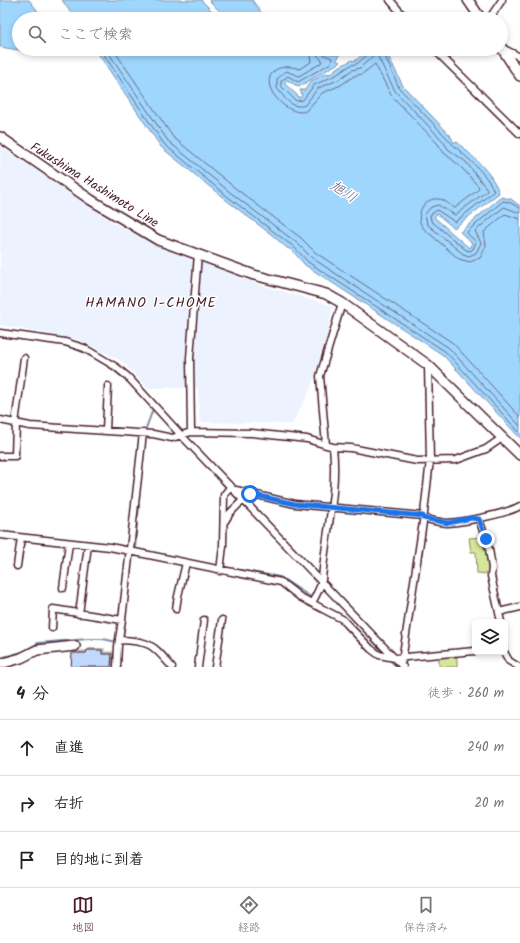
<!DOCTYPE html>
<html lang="ja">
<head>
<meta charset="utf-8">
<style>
  :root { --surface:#fff; --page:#f6f6f6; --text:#222; --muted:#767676; --line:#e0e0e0; --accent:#4a1f2b }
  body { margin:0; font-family:Kalam,"Klee One",sans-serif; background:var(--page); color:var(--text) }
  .controls { position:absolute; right:12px; bottom:12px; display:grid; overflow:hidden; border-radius:6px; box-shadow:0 2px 6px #0003 }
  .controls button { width:36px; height:36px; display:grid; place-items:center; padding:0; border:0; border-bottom:1px solid var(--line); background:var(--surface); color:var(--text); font:20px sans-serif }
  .stop { position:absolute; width:12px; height:12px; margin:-9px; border:3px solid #1a73e8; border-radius:50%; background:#fff }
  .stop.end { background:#1a73e8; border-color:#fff; box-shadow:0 1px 4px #0008 }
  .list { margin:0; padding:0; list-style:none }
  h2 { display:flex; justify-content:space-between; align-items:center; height:52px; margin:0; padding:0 16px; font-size:17px }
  h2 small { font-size:13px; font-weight:400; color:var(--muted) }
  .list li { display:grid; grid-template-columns:26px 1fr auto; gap:12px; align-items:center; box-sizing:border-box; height:56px; padding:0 16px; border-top:1px solid var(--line) }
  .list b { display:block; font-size:15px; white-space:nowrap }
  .list em { font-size:13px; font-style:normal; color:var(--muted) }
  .icon { flex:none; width:22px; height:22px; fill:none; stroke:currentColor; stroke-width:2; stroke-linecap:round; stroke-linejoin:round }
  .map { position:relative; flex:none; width:520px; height:667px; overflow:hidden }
  .search { position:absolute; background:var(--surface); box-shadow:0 2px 6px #0003; left:12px; right:12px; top:12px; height:44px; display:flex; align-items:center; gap:10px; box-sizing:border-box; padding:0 14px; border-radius:22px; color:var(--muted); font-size:15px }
  .sheet { height:220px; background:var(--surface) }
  nav { display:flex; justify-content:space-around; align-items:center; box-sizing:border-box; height:56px; border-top:1px solid var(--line); background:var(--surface); font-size:11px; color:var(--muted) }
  nav a { display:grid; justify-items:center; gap:2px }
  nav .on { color:var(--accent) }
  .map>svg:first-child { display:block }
  .built { fill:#ecf3fe }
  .green { fill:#d5e79b; stroke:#908363 }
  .water { fill:#9fd6fe; stroke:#7d8daa }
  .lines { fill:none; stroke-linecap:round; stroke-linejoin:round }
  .shore { stroke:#6c687f; stroke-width:1 }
  .stream { stroke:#7d8daa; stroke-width:2 }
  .building { fill:#c1d7fb; stroke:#4a1f2b; filter:url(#shadow) }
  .street-casing { stroke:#4a1f2b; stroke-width:9 }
  .secondary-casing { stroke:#4a1f2b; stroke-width:12 }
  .street { stroke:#fff; stroke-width:6 }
  .secondary { stroke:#fff; stroke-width:9 }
  .route { stroke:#1a73e8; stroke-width:5 }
  .labels { text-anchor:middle; stroke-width:3; stroke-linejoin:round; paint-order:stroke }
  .street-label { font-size:13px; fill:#4a1f2b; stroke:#fff }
  .water-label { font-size:14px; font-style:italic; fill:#64566a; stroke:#fff }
  .neighbourhood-label { font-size:14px; letter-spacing:1px; fill:#4a1f2b; stroke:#fff }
</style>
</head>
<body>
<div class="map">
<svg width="520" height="667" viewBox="0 0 520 667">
  <defs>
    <filter id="shadow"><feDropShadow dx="2" dy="-2" stdDeviation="0" flood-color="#0004"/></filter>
  </defs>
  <rect width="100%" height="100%" fill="#fff"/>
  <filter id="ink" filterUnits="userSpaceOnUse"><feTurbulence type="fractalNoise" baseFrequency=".025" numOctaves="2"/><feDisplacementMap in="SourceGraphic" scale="8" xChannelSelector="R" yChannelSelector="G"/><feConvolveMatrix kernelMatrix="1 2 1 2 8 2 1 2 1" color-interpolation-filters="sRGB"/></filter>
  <g filter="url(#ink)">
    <path class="built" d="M0,146L116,224L173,252L261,285L333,306L326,341L310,390L292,424L200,422L198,388H147L123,362L79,340L0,325Z"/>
    <path class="green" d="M482,537L486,550L489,574L477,573L476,552H471L469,538Z
      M457,657V667H439V658Z"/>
    <path class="water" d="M0,0H29L44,19H19V49H29L25,51L0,47Z
      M62,0H201L220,19H75Z
      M209,0H252L266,19H227Z
      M95,49H315L340,56L336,60L340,62L299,87L287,80L284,83L300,98L302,95L300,90H305L310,82L326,73L329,74L334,72L335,69L352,60L355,61C369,49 364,49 385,49L403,86L450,135L454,143L456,141C471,155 493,173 499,193L454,228L437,214L434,217L469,248L472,243L460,232L501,197L511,199L520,206V438L443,355L305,265L292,250L287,248L272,235L226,200L161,147Z"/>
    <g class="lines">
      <path class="shore" d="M100,49L164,144L228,197L294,247L308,262L446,352L520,433
        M106,49L168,141L231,193L297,243L312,258L449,348L520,426
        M113,49L173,137L235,188L301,238L316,253L453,343L520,417
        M309,49L311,62L299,69C285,63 265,69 270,87C274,100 293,116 306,111L322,93L341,85L354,76L362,74L375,64L391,95L438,144L444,153L461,167L479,187L478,190L455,208C450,206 446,200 439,199C423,197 414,216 423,228L459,259L470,262L480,258L486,246L484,232L505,214L520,219
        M315,49L317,55L322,60L321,63L299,76L286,71L277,79V88C284,97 292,110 305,105L318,88L338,80L352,70L360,68L376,53L395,91L443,141L448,149L466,162L487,189V191L455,215L438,205L431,207L425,214L427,224L463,254L469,256L476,253L481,243L475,231L504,207L520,213
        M320,49L322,54L332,58L331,63L298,82L288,76L281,81V86L296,101L303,100L314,85L336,75L351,65L357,64L369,53L370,49
        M382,49L399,88L447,138C451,144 455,146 460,151C472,162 488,176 494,191L455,222L437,210L430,215L431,221L466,250L470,251L473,249L476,242L467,233L468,231L503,201L509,202L520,208"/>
      <path class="stream" d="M0,336C19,339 53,340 70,347C94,355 119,372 136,390
        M145,431L153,409
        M222,483L277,540
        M258,498L275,502
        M305,508L330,510
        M138,516L139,505
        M135,549L137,524
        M222,567L280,577L317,601
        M336,601L385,654
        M414,601L426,521
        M505,637L507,650
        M505,650L511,658L520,664
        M475,653L488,652
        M0,658L22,652L38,643L88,639H103L117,642
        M160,658L168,667
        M390,660L397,667
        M408,660L439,657"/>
    </g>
    <path class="building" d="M87,650H102V654H112L111,667H71L72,653H86Z"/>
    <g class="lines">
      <g class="street-casing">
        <path id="street" d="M390,0L406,19
          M489,19L502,0
          M502,48L520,57
          M434,49L520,134
          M0,333L65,342L84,348L116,367L128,377L181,435L403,667
          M0,420L30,426L153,434L172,438L191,432L252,433L307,439L333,447L351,448L417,461L456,460L486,449L502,438
          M15,423L24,358
          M106,430L108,386
          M191,432L190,358L198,254
          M326,445L320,376L342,303
          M0,456H15L16,423
          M236,490L295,504L423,516
          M423,518C431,520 440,523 448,523C464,522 506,514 520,506
          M479,519L489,549L492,568L491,576L501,622
          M225,521L230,513L246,497
          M0,535L110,547L281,582L300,597L342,619L371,649L379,655L395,658L475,651
          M17,566L21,538
          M220,571L223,546L224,495L231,486
          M63,588L69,543
          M312,603C315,597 321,587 322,580C325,536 338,492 333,447
          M176,609L178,596L186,563
          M499,612L520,607
          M79,614L88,545
          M52,628L53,609L122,620L143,433
          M120,640C151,641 153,645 172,667
          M504,652L509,661L519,667
          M402,661L423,522L430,460L428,365
          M117,667L118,646L122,620
          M198,667L204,620
          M215,667L222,620"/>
      </g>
      <g class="secondary-casing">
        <path id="secondary" d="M468,0L481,19
          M501,47L520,76
          M0,137L91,200L158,240L254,275L326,294L342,303L428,365L520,455
          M0,664L21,658L37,650L75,646"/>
      </g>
      <use href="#street" class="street"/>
      <use href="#secondary" class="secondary"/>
    </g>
  </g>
  <g class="lines" filter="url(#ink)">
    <path class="route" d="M250,494L295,504L423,516V518L448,523L471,518L479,519L486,539"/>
  </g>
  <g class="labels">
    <g class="street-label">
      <text transform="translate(95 184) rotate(32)" y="5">Fukushima Hashimoto Line</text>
    </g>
    <g class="water-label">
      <text transform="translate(344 191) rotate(33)" y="5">旭川</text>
    </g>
    <g class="neighbourhood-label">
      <text x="151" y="307">HAMANO 1-CHOME</text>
    </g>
  </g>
</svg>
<div class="controls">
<button><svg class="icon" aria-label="layers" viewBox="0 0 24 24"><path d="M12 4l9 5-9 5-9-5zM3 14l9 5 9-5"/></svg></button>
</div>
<div class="stop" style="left:250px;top:494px"></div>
<div class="stop end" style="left:486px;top:539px"></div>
<div class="search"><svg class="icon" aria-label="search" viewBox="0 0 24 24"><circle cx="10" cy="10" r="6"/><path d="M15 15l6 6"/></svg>ここで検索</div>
</div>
<section class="sheet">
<h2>4 分<small>徒歩 · 260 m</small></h2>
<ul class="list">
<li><svg class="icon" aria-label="ahead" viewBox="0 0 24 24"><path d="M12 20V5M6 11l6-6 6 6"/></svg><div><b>直進</b></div><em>240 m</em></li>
<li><svg class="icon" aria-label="right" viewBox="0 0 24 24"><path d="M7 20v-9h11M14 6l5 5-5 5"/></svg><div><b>右折</b></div><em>20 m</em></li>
<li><svg class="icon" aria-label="arrive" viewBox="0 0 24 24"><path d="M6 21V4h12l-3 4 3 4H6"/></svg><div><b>目的地に到着</b></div></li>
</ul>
</section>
<nav>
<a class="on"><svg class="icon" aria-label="map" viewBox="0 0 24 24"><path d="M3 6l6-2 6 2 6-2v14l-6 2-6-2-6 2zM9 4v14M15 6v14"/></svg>地図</a>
<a><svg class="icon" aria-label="directions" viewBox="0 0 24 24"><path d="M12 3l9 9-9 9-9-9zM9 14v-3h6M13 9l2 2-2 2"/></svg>経路</a>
<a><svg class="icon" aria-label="saved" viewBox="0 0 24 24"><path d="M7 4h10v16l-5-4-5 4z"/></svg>保存済み</a>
</nav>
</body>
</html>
